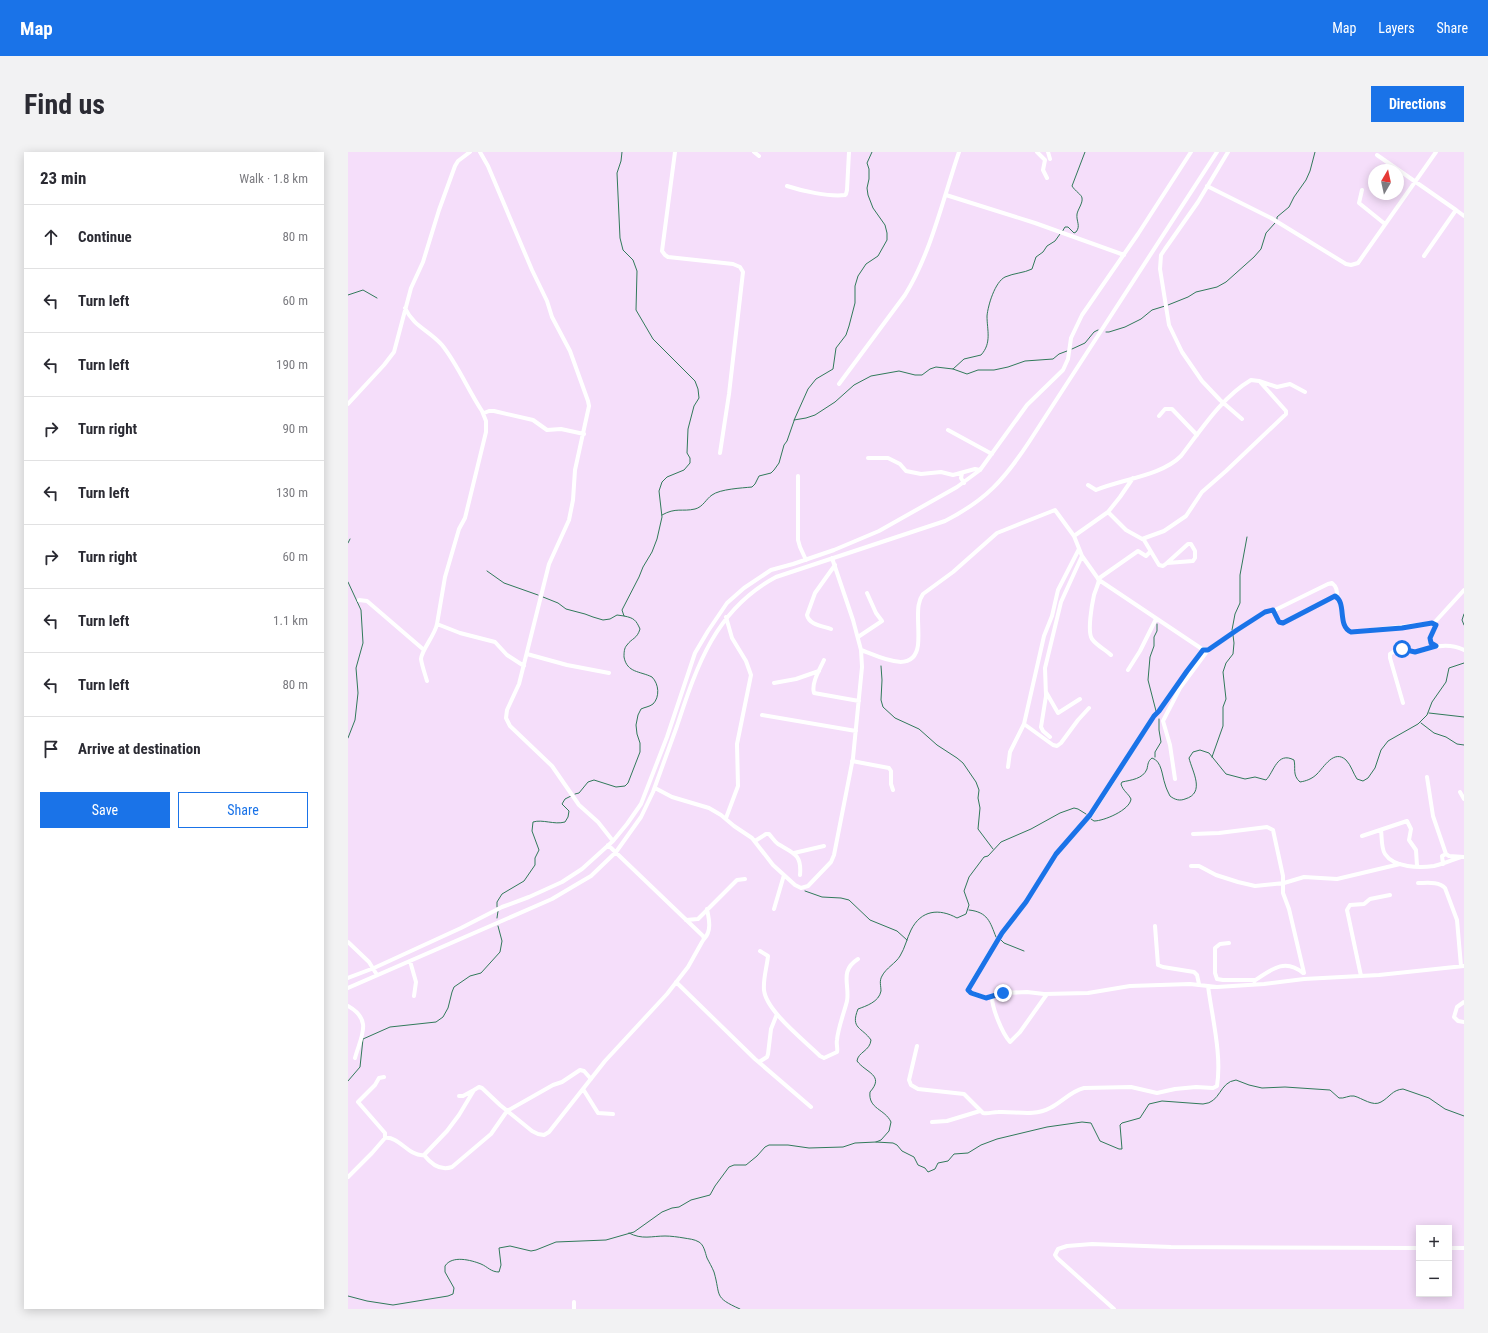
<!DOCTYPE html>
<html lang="en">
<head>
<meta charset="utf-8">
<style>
  :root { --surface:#fff; --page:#f2f2f3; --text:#2b2b33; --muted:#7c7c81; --line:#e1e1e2; --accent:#1a73e8 }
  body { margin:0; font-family:"Roboto Condensed",sans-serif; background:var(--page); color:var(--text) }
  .controls { position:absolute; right:12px; bottom:12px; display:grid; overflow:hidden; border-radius:0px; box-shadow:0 2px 10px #0003 }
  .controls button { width:36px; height:36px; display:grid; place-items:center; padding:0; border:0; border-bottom:1px solid var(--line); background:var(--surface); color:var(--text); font:20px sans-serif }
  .compass { position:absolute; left:1020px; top:12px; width:36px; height:36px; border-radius:50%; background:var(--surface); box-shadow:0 2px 10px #0003; rotate:9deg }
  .stop { position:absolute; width:12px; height:12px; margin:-9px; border:3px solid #1a73e8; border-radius:50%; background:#fff }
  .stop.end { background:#1a73e8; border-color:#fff; box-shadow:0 1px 4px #0008 }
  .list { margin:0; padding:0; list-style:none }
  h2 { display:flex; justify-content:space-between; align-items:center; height:52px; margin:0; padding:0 16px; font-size:17px }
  h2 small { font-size:13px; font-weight:400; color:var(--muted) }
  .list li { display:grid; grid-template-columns:26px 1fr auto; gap:12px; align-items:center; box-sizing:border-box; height:64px; padding:0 16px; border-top:1px solid var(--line) }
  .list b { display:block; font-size:15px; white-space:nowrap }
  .list em { font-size:13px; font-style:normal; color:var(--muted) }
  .actions { display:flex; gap:8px; padding:12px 16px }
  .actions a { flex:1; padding:9px 0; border:1px solid var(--accent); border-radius:0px; text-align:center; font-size:14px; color:var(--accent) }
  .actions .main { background:var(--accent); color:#fff }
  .icon { flex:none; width:22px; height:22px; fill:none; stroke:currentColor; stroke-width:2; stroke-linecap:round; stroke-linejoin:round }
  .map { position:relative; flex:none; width:1116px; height:1157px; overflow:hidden; border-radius:0px }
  header { display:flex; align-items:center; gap:24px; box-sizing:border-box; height:56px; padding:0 20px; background:var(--accent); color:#fff }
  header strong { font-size:19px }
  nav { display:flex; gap:22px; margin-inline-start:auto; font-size:14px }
  .intro { display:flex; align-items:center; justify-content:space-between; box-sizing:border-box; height:96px; padding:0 24px }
  h1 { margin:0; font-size:28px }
  .button { padding:10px 18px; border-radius:0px; background:var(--accent); color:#fff; font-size:14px; font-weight:700 }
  main { display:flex; gap:24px; padding:0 24px }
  aside { flex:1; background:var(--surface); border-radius:0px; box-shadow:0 2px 10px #0003 }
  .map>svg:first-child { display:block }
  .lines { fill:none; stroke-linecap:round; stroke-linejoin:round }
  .stream { stroke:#317a5a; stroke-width:1 }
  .minor { stroke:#fff; stroke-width:4 }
  .route { stroke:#1a73e8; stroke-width:5 }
</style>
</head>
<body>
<header>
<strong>Map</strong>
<nav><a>Map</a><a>Layers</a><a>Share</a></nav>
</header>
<div class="intro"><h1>Find us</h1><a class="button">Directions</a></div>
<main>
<aside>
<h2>23 min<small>Walk · 1.8 km</small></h2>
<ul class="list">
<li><svg class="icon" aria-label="ahead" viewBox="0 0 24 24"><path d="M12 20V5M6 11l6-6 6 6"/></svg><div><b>Continue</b></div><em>80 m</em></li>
<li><svg class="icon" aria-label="left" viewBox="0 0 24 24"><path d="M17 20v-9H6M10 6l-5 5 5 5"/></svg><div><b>Turn left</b></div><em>60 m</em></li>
<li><svg class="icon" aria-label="left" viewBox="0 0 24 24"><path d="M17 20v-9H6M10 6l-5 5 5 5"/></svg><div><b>Turn left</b></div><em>190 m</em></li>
<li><svg class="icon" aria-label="right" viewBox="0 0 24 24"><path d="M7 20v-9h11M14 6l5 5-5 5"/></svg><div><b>Turn right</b></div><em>90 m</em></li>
<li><svg class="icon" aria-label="left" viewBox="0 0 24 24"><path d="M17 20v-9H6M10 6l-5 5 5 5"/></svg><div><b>Turn left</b></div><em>130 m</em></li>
<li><svg class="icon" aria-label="right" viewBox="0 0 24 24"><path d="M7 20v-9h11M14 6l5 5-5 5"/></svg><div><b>Turn right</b></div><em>60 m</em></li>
<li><svg class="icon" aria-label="left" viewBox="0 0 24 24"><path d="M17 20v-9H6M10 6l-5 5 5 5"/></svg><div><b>Turn left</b></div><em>1.1 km</em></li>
<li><svg class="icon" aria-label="left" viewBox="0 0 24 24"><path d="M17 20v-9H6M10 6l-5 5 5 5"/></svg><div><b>Turn left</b></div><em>80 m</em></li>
<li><svg class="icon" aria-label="arrive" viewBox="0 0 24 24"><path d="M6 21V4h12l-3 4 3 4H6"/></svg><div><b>Arrive at destination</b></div></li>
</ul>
<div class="actions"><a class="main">Save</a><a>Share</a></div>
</aside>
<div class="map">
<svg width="1116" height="1157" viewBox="0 0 1116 1157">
  <rect width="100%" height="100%" fill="#f5defa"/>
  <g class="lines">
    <path class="stream" d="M929,67V65L941,55L946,45L958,28L962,19L967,0
      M714,80L717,75H720L726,81L728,80C733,74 728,69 729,62C730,57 735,51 734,46C734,43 727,39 724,34L737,0
      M0,143L15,138L29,146
      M820,153L840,145L848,140L869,135L878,130L906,105L913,97L918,81L927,71
      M758,180H761L777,175L793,167L804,158L817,154
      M724,197L737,191L746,180L750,178
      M605,217L619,222L630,218H646L660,215L677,209L705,207L711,202L719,199
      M446,268L458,266L467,263L487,250L506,233L523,224L551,219L567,223H574L582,217L588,215L605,217L616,207L633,203C644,191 639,178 639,164C640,153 647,130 657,125C666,121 676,121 684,117L688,105L695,100L699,94L707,89L712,82
      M314,363C328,355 334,360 347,357C355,355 358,347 364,343C372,337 394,336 404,335L407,332L411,324L423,321L426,318L431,311L436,293L439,289L447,266L460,237L468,227L485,217L488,196L498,183L501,174L507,151V134L510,124L518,112L530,104L539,88V81L537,73L525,56L520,43L519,36L521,27V17L519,11L524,0
      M0,391L2,387
      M139,419L156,431L190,443
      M0,430L13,458L15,491L8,516L10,541L7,568L0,586
      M195,445L210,451L218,457L237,462L245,465L255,468L262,467L269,463L276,464
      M1116,462L1114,468L1116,473
      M884,478L887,462L892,451V423L899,385
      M533,514L534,528L533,548L535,555L547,566L571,577L589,593L609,606L615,611L628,630L631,638L630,646L632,656L630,677L645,697
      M808,559L800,528L802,505L806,494V485L809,479V472
      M1081,561L1116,565
      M1073,571L1086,581L1098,585L1109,592L1116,593
      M807,605V600L813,590L811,578V567
      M864,605L875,574V555L878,547L875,520L878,511L885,502L886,491L885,483
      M227,642L231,641L240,630L246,628L268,635L277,634L280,631L292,600V591L289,582L288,573L290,563L293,557C297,555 301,555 305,552C312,545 311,532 304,525C292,519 279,521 276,505C276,501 276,496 279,493C284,486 289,487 292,477C288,468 286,466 276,464L274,458L291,425L295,415L304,400L309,387L314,365L311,339L314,330L319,325L336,318L342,311V306L339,301L340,277L346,254L351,246L350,237L347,229L305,187L288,158L289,119L285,108L275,98L272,86L269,21L273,9L274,0
      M743,667L746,669C756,669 782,658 783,647C780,641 775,639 773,632L774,630C783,628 795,627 799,617C800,612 800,609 804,606C814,609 814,624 817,632C818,636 820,640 822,644C827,648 832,649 837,647C858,641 844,619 841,606L845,600L852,598L861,601L878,622L897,627L907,625L918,628C926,620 929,599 946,608C948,616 944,623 952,630C958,629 964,627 969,622C976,615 986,597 998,608C1003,613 1005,621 1009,627L1015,629L1020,626L1027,616L1033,598L1040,589L1070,572L1079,563L1084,550L1098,530L1101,516L1116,511
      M457,739L474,745L493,746L501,748L522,768L549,779L559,788
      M149,755V750L154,742L176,729L187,713V706L191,698L184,679L185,670C195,667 206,673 217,670L220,665L221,659L214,652L217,647L223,644
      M621,758C640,760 642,770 648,785
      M149,766L150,759
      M652,787L656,791L676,799
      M0,929L12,915L15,887L42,875L88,870L95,865L100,856L104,840L106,835L122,824L133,821L152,800L154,789L150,774
      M528,990L545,991L549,993L554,999L566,1005L570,1013L577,1016L580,1020L587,1017L590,1011L600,1009L606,1002L620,1001L633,993L649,987L699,975L734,970L743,971L752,989L771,997H774L772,973L774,971L792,966L801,952L814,949L855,952C873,951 871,930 888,928L901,933L914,936L937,935L982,938L991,946C996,947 1001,943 1006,944C1014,946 1025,955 1033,950C1042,945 1044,938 1055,937L1081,946L1097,957L1116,964
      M281,1081C294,1088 304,1084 317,1084C323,1084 330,1085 336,1086C341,1087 346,1087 351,1090C356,1093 357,1100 359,1106C361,1110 364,1115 366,1120C373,1144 365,1145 392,1157
      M0,1144L19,1149L45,1153L100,1144L105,1142L106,1136L97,1120V1114C104,1103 123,1108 133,1112C140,1115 143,1120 151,1120L153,1113L151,1096L162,1094L183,1099L188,1098L208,1090L258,1088L286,1080L314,1060L324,1056L331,1055L343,1048L362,1043L367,1034L381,1015L386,1013H398L409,1004L417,995L421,993H440L461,996L495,995L507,991L528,990L533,988L541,979L543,970C537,957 520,957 522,940C537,923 518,921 509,909C510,900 522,899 523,888C514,875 502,877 510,857C518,854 531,850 533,839C533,834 531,829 534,824C538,816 548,811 552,804C557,796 559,786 563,778C573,758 591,756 609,766L618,762L621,753L616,739L621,725L636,705L640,704L653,690L683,677L712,661L726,656L730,657L738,662"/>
    <path class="minor" d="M132,0L140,14L184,118L199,149L204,165L222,199L240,249L241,254L227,318L225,348L221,368L201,412L171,532L159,558L158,566L162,574L204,614L231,653L250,670L265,689
      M327,0L314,99L317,103L320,105L385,112L392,115L395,120L381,242L372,301
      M406,0L411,4
      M689,0L697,8L695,18L699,26
      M700,0L702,7
      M880,0L850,50L817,97L813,103L812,117L821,173L834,200L854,229L872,248L894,267
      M1029,3L1108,58L1076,104
      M439,34C454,39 481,45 497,43L498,42L499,38L501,0
      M859,34L923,66L998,112L1003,113L1010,111L1088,0
      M1014,38L1011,51L1037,72
      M598,43L687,71L776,103
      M1108,58L1116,64
      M57,156C66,175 81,178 94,193C110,213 120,238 134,259L138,269V280L117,366L111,377L97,425L89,472L112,481L147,490L159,503L176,514
      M491,232L557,143C583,101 595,47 611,0
      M0,252L36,213L46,200L63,136L75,110L91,58L107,14L110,9L122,0
      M136,261L141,259H146L185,268L199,278L213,277L236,282
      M811,264L817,257H824L849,283
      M600,278L644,302
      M520,306H540L552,312L558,319L573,322L593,320L605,323L627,317L632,318
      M614,321L613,326L616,331
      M450,324V388L452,395L458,408
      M740,333L748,338C774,327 813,324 833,304C853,278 874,245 903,228L911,229L929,235L942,232L957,240
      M760,360L778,378L796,388L811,413L815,414L819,411L840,392H843L847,399V406L845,409L819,411
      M726,384L760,360L772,345L785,326
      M794,387L816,379L838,364L854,340L878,319L938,262V259L913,231
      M750,427L790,399L798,404L802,400
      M751,428C750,433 748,437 746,443C744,452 739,480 744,487C749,494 757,497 763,503
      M11,448L19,449L76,498
      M925,459L980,432L984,431C989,435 989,439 989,444
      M1086,471L1116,438
      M483,477C475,474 461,473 459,463L467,441L487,413
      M510,485L534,469L528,461L519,441
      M513,498C530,504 566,524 570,493C571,484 570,474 570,465C570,457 570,449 575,442L605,420L649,381L707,358L726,384L734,404L751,428L854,497L860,498L889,478L917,460L925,459L931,470L935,471L987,444L991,446L996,473L1000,479L1006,480L1086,471L1087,476L1082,486L1083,491L1088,494
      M855,498L839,519L811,559L806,564L743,663L708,702L678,750L648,790L624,830L620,838L621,840L638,846L655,841L679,840L696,842L740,841L782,834L842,832L869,835L916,832L956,827L1031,823L1116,814
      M179,502L219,513L261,521
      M476,508C472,517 463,531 466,541L511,549
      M780,518L792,499L808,467
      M79,529C77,522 74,514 73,507C73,499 87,483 89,472
      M426,531L448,527L471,519
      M698,540L710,561L732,547
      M1055,551L1042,506V502C1051,494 1056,500 1066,500C1070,500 1075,498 1079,497C1091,493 1104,492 1116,498
      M414,563L508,579
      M676,572L705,593L709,594L713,591L730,568L741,556
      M702,585L695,579L693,575L698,544L697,516L713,450L734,404
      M504,609L541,616L543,619V632L545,638
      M660,615L662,600L676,572L696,484L704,464L710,438L731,397
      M1079,625L1085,664L1098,702L1101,704L1116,705
      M827,627L822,593L815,569L832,536L860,498
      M307,636L324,645L361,656L373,663L386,674L404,686L425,713L447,733L453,736L460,734L483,710L486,703L505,606L514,515L513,498L505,468L484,406
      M1112,640L1116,647
      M378,666L390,634L389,592L403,523L398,509L384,486L378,465
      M1033,678C1034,685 1033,696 1037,702C1046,716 1072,716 1086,714C1096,712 1104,708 1113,705
      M845,682L871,681L919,675L925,678L935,724V741L941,757L956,821
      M1014,684L1059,669L1063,677L1061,688L1068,698L1069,714
      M407,689L418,682H421C424,685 426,689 430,692C445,701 454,702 452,723
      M446,701L476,694
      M1095,712L1094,704L1098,702
      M843,714H851L868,723L890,730L907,734L936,731L956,725L989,727L1052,712
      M1070,731C1078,731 1091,729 1097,736L1109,768L1113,814
      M426,757L436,723
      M338,768L350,767L389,728L397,727
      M807,774L810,813L815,815L846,820L849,823L851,832
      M356,787C364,779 361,767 359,757
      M0,790L21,810L29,823
      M881,791L872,792L867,796V821L869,827L875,828H907
      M412,799L420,804C419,815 415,826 416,838C418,859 457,889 472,904L476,906L489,900C490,896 488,892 489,888C490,876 496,861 499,849C502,833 491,819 510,807
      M62,809L68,830L66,844
      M1013,824L999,758L1002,753L1016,752L1022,747L1042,743
      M0,826L26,816L113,776L154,755L181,745L214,730L234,717L265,689L279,672L293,652L319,585L347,501L360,479L379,451L396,436L423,418L445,412L486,398L531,379L609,335L632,318L679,253L715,218L720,207L723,186L734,163L790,82L843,0
      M906,829C924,817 937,806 955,821
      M328,830L407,907L463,955
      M0,836L204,747L231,731L243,724L268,700L293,665L305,640C313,618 321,596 329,574C349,513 368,457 428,425L597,369C638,348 656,328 681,290L869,0
      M644,845C644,856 654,881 662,890L672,880L699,842
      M1116,850L1109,855L1106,865L1110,869L1116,870
      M0,854C25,868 13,884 7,906
      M569,894L561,928L563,933L570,937L616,942L635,961C640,962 645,960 650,960C668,959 685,965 702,956C714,950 723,939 736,936L783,935L809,941L827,937L848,935L865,936L869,934C874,903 864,865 860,834
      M411,910L419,905L420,902L423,877L429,862
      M36,925L31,926L27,933L10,950L37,981V986
      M235,937L250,961L265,962
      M111,944H115L126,938
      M584,970L599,969L632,959
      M76,1003C83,1012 93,1019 104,1015L143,982L159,959L205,933L214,930L232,918L236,919L243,927
      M0,1025L24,1001L37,986C51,984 61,1005 76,1003L99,979L111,963L126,938L131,935L134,936L152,953L184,979L190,982L196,983L201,980L257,909L319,842L340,815L354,790L356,787L355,784L260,693
      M1101,1096H1116
      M226,1150V1157
      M766,1157L709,1106L707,1103L710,1097L719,1094L744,1092L823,1095L1071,1096"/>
  </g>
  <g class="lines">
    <path class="route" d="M655,841L638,846L623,841L620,838L654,781L678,750L708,702L742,663L806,564L811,559L839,519L855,498H860L889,478L917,460L925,458L931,470L935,471L987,444C999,451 989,474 1003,480L1054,476L1084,471L1088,473L1082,486L1083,491L1088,494L1067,500L1054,497"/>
  </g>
</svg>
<div class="controls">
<button>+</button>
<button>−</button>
</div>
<svg class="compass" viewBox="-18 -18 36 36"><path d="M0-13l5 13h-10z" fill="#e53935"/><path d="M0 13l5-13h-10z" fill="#7c7c81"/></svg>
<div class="stop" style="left:1054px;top:497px"></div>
<div class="stop end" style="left:655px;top:841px"></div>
</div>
</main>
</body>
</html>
